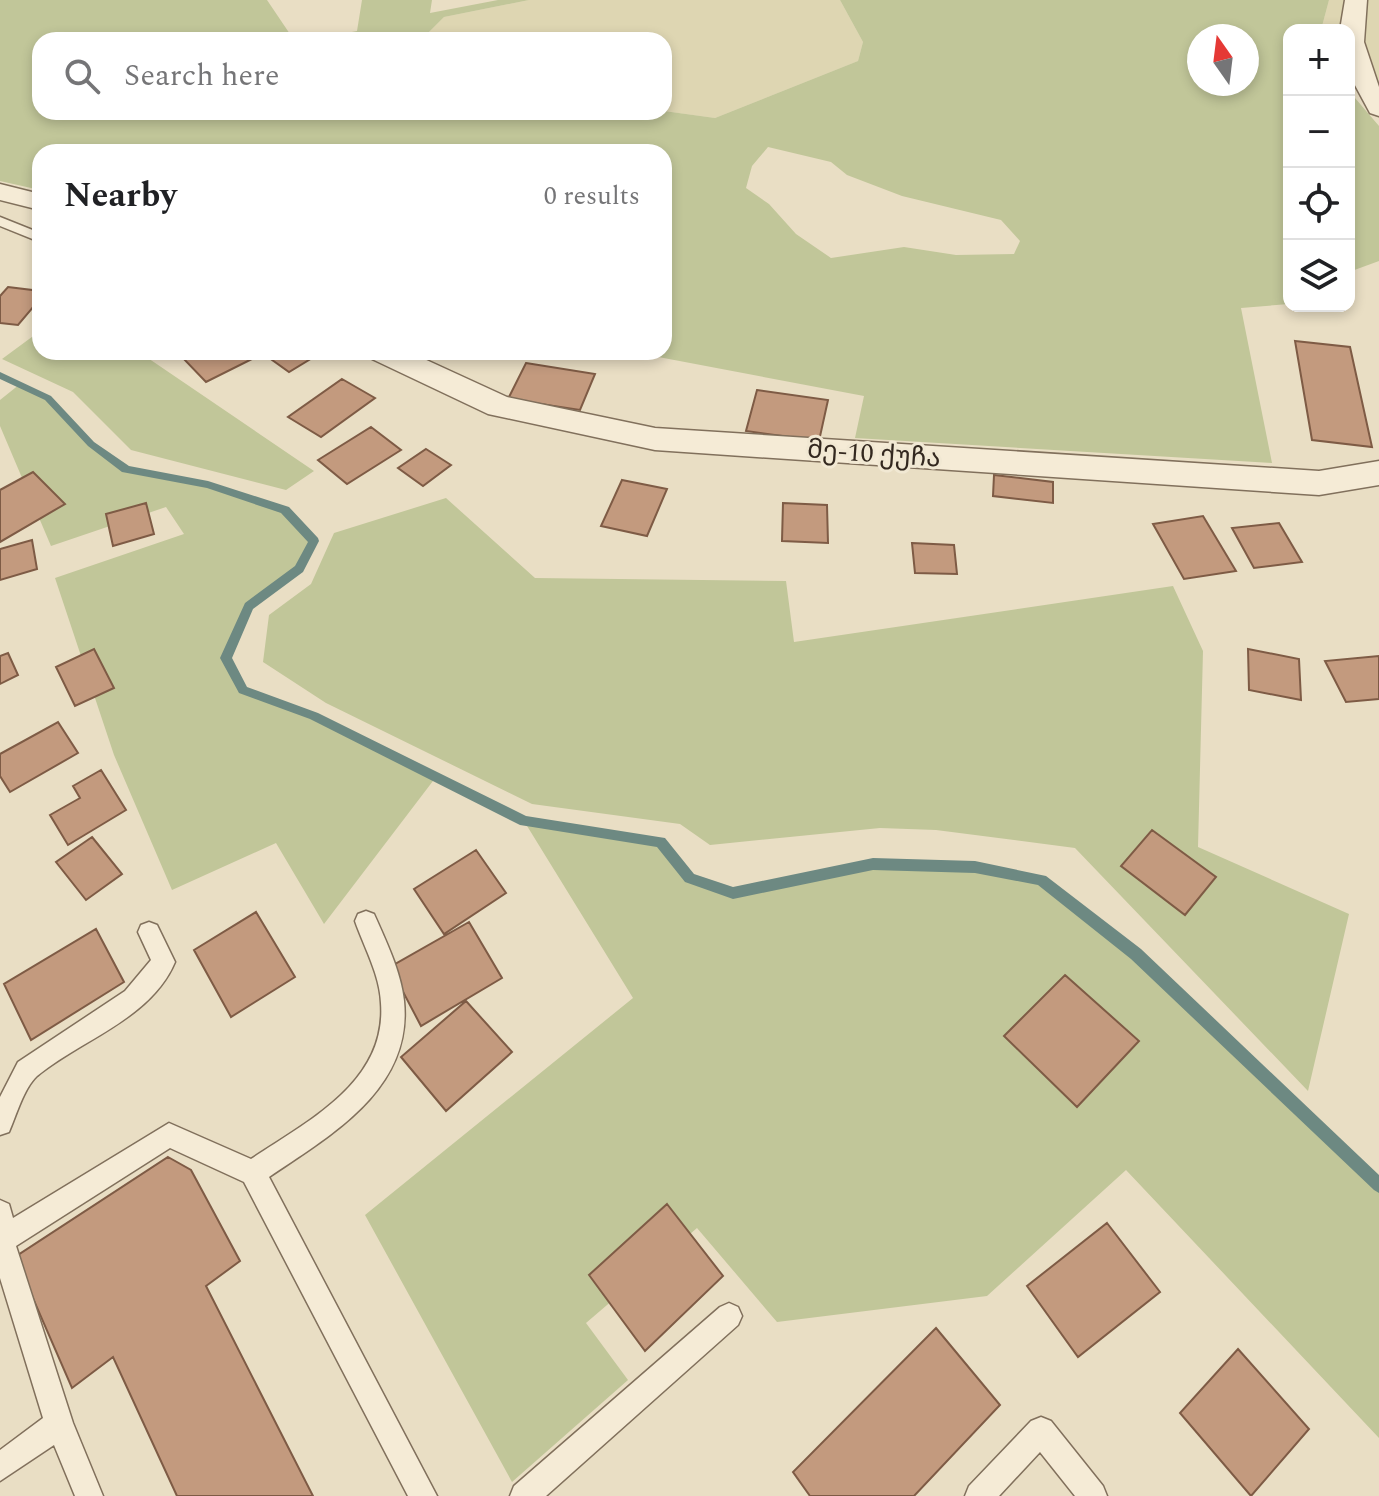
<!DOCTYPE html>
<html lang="en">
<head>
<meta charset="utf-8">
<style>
  :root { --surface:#fff; --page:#f2f2f2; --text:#202124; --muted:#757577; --line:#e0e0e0 }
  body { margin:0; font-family:Spectral,"Noto Sans Georgian",serif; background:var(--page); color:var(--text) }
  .controls { position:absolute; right:24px; top:24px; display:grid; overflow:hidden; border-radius:16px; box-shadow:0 4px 12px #0003 }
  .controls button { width:72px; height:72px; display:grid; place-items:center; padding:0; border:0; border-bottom:2px solid var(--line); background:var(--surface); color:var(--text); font:40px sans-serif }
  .compass { position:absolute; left:1187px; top:24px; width:72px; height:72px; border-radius:50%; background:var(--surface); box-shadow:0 4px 12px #0003; rotate:346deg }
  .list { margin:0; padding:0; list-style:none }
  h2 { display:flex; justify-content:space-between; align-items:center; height:104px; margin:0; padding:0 32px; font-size:34px }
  h2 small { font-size:26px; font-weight:400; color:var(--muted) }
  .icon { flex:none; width:44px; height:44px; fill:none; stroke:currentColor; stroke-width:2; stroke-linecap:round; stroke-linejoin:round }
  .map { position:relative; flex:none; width:1379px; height:1496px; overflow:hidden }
  .search { position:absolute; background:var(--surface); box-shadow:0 4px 12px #0003; left:32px; top:32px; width:640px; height:88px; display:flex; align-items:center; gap:20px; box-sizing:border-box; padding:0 28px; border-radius:24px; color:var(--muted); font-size:30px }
  .panel { position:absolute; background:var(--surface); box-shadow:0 4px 12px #0003; left:32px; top:144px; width:640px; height:216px; border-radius:24px }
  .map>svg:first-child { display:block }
  .farmland { fill:#ded6b2 }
  .green { fill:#c1c699; fill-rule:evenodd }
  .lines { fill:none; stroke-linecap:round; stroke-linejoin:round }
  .stream { fill:#6d8982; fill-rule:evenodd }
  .building { fill:#c39a7e; stroke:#7e5b45; stroke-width:2 }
  .lane-casing { stroke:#81705c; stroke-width:3 }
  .street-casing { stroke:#81705c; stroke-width:3 }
  .lane { fill:#f5ebd6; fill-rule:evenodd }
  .street { fill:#f5ebd6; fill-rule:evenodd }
  .labels { text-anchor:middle; stroke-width:6; stroke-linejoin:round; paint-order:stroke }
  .street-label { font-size:26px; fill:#33281f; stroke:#f1e8d3 }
</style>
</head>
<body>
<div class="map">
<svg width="1379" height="1496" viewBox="0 0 1379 1496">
  <rect width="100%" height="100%" fill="#e9dec4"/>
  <path class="farmland" d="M529,0H840L863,42L858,61L715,118L664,111V40H421L444,17Z
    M1329,0H1379V85L1349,83V30H1321Z"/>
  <path class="green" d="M0,0H267L294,40H40V112L664,111L715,118L858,61L863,42L840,0H1329L1321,30H1289V304L1241,308L1272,463L855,438L864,396L632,352H664V152H40V190L0,181ZM1199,36H1247V84H1199ZM768,147L831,162L847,175L902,196L1001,220L1020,241L1014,254L956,255L904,247L831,258L796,234L769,204L746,188L752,166Z
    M362,0H432L430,13L498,0H529L444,17L421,40H310L357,31Z
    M1349,91L1379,126V261L1349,272Z
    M40,331V352H139L314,471L286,490L131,450L73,392L2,359Z
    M20,384L48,398L91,444L126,469L208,485L285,510L314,541L299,569L249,606L226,658L243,690L314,716L436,777L324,924L276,843L172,890L114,755L55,578L184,534L166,507L51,546L0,426V400Z
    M446,498L535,578L786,581L794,642L1173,586L1203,651L1198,847L1349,914L1308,1091L1075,848L936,830L880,828L710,845L680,824L532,804L326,703L263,662L269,615L311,584L334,533Z
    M524,821L661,842L690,878L733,893L873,864L975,867L1041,880L1136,954L1379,1185V1438L1126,1170L987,1296L777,1322L697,1228L586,1323L628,1380L512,1482L365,1215L633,998Z"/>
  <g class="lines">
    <path class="stream" d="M0,372L51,396L94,442L129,466L208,481L289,507L318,538L319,541L303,572L253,609L232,658L247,687L318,713L526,816L665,838L694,874L733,887L873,858L975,861L1046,876L1141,949L1379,1175V1193L1374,1190L1131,959L1038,885L975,873L873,870L733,899L685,882L657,847L520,825L310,719L239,693L220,658L245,603L295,566L308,542L281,513L207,488L122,472L88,446L45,400L0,379Z"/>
  </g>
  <path class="building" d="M8,287L40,291V299L18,325L0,323V296Z
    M1295,341L1350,347L1372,447L1312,440Z
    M184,352H244L252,359L206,382L179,354Z
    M261,352H322L289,372Z
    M526,363L595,374L580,410L508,399Z
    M342,379L375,398L321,437L288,417Z
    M757,390L828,400L819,441L746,431Z
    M371,427L401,450L347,484L318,460Z
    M426,449L451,465L423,486L398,468Z
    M33,472L65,504L0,542V490Z
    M994,475L1053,482V503L993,496Z
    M622,480L667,489L647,536L601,526Z
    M146,503L154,534L113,546L106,514Z
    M783,503L827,505L828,543L782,541Z
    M1203,516L1236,571L1184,579L1153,524Z
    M1279,523L1302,562L1254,568L1232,528Z
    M32,540L37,569L0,580V549Z
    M912,543L954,545L957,574L915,573Z
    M94,649L114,688L75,706L56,667Z
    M1248,649L1299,659L1301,700L1249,690Z
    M8,653L18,675L0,684V656Z
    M1379,656V699L1346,702L1325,661Z
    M58,722L78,753L10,792L0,776V754Z
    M101,770L126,810L68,845L50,815L80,798L73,786Z
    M1152,830L1216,877L1185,915L1121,866Z
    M92,837L122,874L86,900L56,862Z
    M476,850L506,893L444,934L414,889Z
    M256,912L295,977L231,1017L194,950Z
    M469,922L502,978L421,1026L390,967Z
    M96,929L124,982L31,1040L4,984Z
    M1065,975L1139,1041L1077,1107L1004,1036Z
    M466,1001L512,1052L446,1111L401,1057Z
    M168,1157L191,1170L240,1261L206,1286L313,1496H177L113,1357L72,1388L15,1257Z
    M667,1204L723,1276L645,1351L589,1275Z
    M1107,1223L1160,1292L1078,1357L1027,1286Z
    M936,1328L1000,1405L914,1496H810L793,1472Z
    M1238,1349L1309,1429L1251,1496L1180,1413Z"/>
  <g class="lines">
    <g class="lane-casing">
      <path id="lane" d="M0,217L40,233V242L0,226Z
        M366,911L374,914C386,941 401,972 404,1001C413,1089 331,1135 269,1177L437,1496H408L244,1182L170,1148L16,1246L73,1423L103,1496H75L54,1445L0,1481V1450L43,1418L0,1278V1200L9,1204L13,1218L169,1123L251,1159C308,1121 387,1082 381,1003C380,975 364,947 355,921L358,914Z
        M149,922L157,925L175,962C151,1019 82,1039 37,1076C24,1088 16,1116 9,1132L0,1135V1097L18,1062L125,991L151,960L138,932L141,925Z
        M729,1303L738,1307L742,1316L738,1325L546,1496H510L514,1486L720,1307Z
        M1041,1417L1051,1421L1103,1486L1107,1496H1075L1040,1452L999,1496H965L969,1486L1031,1421Z"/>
    </g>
    <g class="street-casing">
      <path id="street" d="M1345,0H1367L1364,42L1379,87V116L1370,113L1349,74V30H1340Z
        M0,184L40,194V210L0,200Z
        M368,352H409L507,397L655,428L1319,471L1379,461V485L1319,495L655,450L488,414L372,359Z"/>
    </g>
    <use href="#lane" class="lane"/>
    <use href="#street" class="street"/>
  </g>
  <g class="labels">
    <g class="street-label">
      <text transform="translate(874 453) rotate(4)" y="9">მე-10 ქუჩა</text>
    </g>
  </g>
</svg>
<div class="controls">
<button>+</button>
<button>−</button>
<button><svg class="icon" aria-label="locate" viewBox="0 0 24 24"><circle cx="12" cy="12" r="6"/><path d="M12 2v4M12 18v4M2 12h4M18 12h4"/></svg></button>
<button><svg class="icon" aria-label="layers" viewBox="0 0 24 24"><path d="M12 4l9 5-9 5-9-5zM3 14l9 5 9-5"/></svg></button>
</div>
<svg class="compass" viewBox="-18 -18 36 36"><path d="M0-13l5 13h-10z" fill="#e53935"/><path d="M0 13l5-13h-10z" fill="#757577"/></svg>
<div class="search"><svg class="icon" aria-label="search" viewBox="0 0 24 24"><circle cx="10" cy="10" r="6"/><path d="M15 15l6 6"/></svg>Search here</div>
<section class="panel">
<h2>Nearby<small>0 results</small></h2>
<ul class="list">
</ul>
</section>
</div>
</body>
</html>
